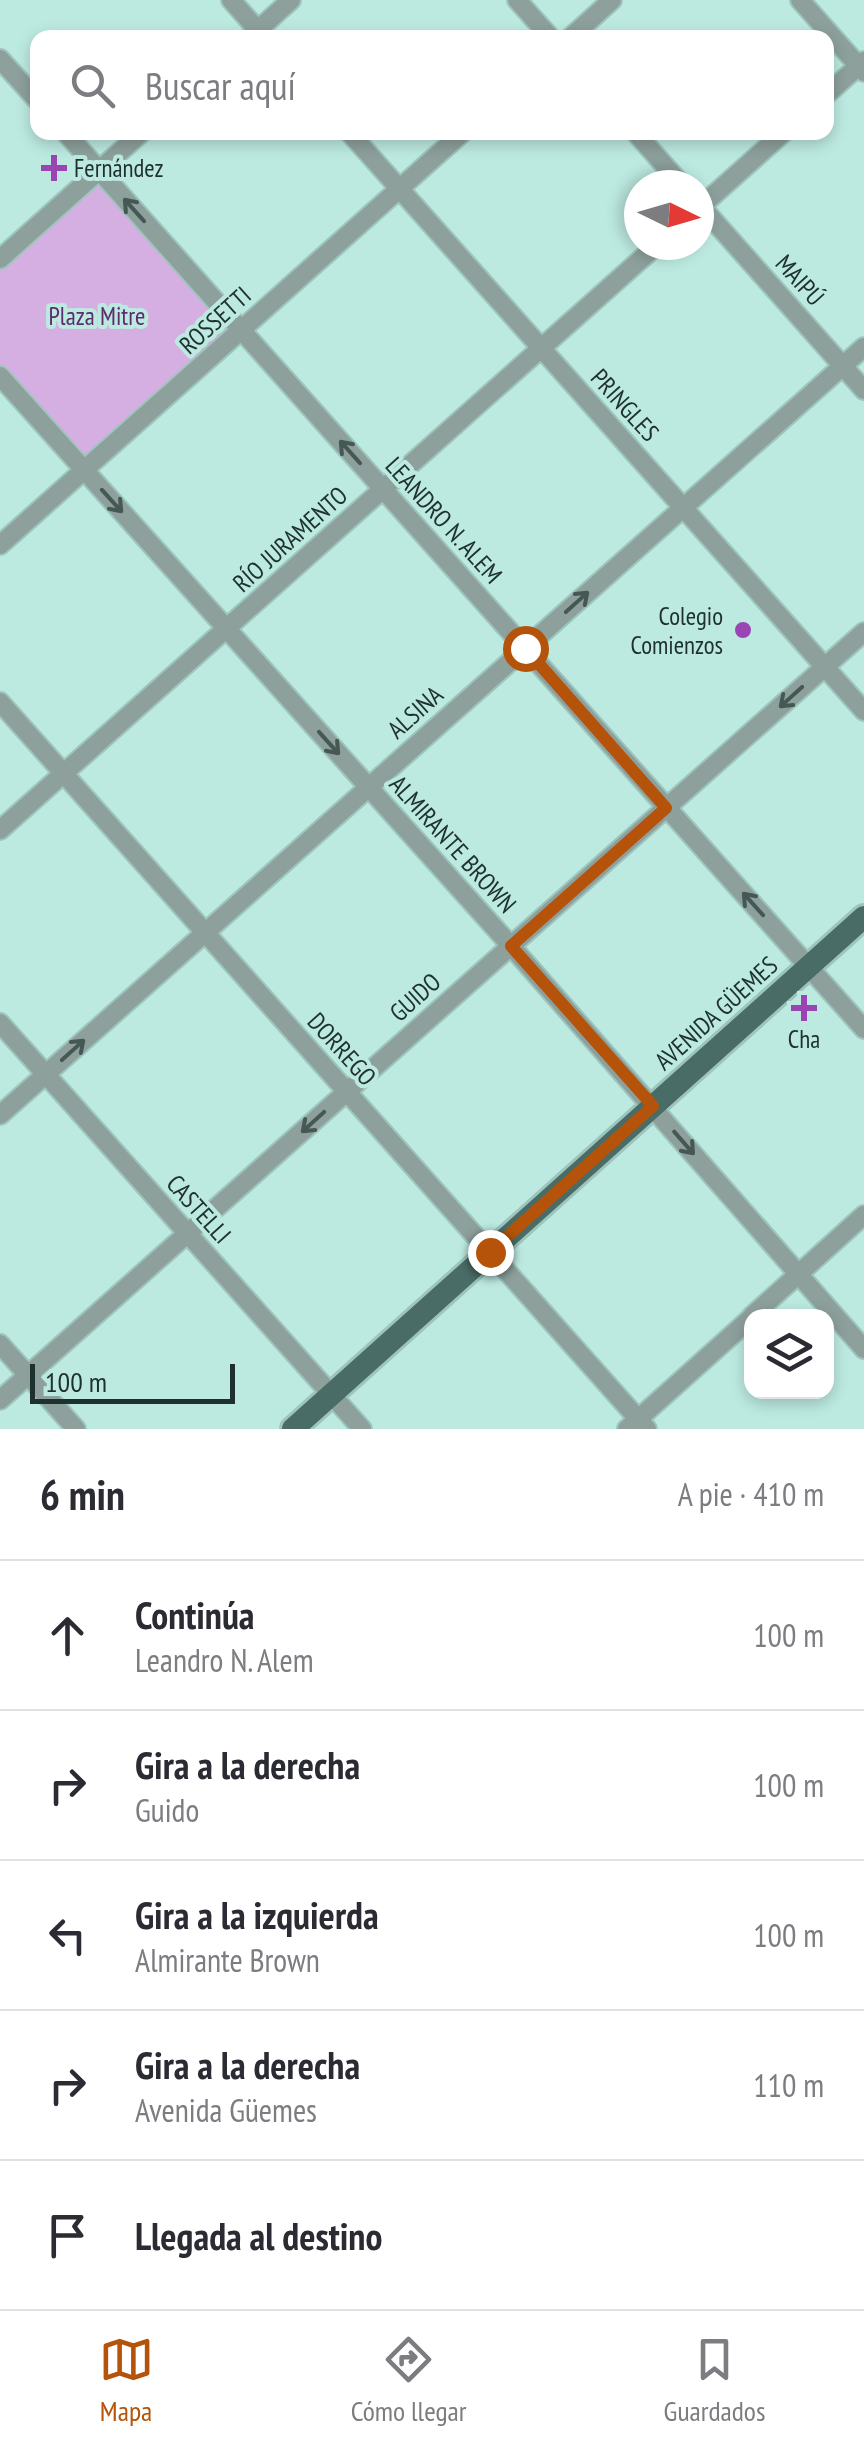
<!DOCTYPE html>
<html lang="es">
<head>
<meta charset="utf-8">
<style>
  :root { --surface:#fff; --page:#f2f2f3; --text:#2b2b33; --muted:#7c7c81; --line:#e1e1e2; --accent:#b45309 }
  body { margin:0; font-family:"PT Sans Narrow",sans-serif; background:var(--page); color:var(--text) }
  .controls { position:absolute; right:30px; bottom:30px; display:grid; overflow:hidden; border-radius:20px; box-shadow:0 5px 15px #0003 }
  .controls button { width:90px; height:90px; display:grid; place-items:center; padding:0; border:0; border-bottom:2px solid var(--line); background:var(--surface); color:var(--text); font:50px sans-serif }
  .compass { position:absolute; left:624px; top:170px; width:90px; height:90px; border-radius:50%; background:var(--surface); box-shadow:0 5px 15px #0003; rotate:95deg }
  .scale { position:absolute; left:30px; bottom:25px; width:205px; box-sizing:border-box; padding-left:10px; border:5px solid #1f312e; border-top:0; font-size:28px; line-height:35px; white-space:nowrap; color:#1f312e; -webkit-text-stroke:8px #bceae1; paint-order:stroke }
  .stop { position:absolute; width:30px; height:30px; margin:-22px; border:8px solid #b45309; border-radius:50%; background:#fff }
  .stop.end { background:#b45309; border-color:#fff; box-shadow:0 2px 10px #0008 }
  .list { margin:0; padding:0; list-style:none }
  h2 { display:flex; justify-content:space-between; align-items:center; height:130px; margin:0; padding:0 40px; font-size:42px }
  h2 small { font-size:32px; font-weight:400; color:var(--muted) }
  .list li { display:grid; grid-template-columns:65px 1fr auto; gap:30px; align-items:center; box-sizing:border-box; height:150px; padding:0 40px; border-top:2px solid var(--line) }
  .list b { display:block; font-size:38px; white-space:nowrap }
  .list p { margin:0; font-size:32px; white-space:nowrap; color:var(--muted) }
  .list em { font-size:32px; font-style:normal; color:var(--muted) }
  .icon { flex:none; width:55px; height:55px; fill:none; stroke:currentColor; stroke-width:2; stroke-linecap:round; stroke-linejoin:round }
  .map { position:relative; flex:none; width:864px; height:1429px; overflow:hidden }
  .search { position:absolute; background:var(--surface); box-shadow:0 5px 15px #0003; left:30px; right:30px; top:30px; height:110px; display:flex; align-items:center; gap:25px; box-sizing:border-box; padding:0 35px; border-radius:20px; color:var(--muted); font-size:38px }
  .sheet { height:880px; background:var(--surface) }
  nav { display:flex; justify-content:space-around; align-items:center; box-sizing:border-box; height:140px; border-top:2px solid var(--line); background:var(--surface); font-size:28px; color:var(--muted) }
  nav a { display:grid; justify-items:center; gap:5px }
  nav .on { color:var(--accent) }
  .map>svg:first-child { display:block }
  .green { fill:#d5afe2 }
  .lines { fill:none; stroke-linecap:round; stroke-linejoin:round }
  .minor-casing { stroke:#9dc5bd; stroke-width:22 }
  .major-casing { stroke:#9dc5bd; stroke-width:28 }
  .minor { stroke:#8da09c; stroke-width:18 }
  .major { stroke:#496c66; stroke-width:22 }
  .oneway { stroke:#465854 }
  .route { stroke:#b45309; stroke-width:12 }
  .poi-dot { fill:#9945b3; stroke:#bceae1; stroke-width:4 }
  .labels { text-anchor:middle; stroke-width:8; stroke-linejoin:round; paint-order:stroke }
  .poi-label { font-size:25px; fill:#1f312e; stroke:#bceae1; text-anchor:start }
  .street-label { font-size:25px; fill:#1f312e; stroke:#bceae1 }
  .park-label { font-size:25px; fill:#5e2b6d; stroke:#bceae1 }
</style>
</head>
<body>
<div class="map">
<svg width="864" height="1429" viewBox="0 0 864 1429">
  <rect width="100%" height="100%" fill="#bceae1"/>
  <path class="green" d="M101,174L234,325L82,462L0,370V263Z"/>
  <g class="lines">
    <g class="minor-casing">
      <path id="minor" d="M231,0L264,37
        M517,0L551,38
        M800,0L864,72
        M249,38L291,0
        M570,38L612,0
        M0,59L38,101
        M826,95L864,61
        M65,132L864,1029
        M349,132L864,711
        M635,132L682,185
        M699,204L864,390
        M699,208L784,132
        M0,259L142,132
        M0,376L511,946L864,1349
        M0,545L463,132
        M0,702L647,1429
        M0,830L657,245
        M0,1023L362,1429
        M0,1115L864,347
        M752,1316L864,1215
        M0,1344L76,1429
        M0,1400L864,632
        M627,1429L752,1317"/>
    </g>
    <g class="major-casing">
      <path id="major" d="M293,1429L864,917"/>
    </g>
    <use href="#minor" class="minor"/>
    <use href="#major" class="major"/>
  </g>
  <defs><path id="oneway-shaft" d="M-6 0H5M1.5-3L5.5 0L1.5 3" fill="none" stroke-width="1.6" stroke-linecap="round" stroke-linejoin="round" transform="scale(2.5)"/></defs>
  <g class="oneway">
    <use href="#oneway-shaft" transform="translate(134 210) rotate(-132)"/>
    <use href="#oneway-shaft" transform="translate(350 452) rotate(-132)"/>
    <use href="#oneway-shaft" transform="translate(112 501) rotate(48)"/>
    <use href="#oneway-shaft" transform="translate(577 602) rotate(-42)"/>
    <use href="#oneway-shaft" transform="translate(791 697) rotate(138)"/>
    <use href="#oneway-shaft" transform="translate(329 743) rotate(48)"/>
    <use href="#oneway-shaft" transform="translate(753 904) rotate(-132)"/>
    <use href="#oneway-shaft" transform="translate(73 1050) rotate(-42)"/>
    <use href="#oneway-shaft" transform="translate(313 1122) rotate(138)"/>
    <use href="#oneway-shaft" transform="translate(684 1143) rotate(49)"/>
  </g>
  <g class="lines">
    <path class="route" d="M490,1252L653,1106L511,946L666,808L525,648"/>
  </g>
  <g class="poi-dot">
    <path d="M49 153h10v10h10v10h-10v10h-10v-10h-10v-10h10z"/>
    <circle cx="743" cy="630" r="10"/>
    <path d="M799 993h10v10h10v10h-10v10h-10v-10h-10v-10h10z"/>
  </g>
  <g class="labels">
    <g class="poi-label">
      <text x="74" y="177">Fernández</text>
      <text x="723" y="625" text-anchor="end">Colegio<tspan x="723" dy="29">Comienzos</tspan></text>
      <text x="804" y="1048" text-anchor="middle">Cha</text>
    </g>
    <g class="street-label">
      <text transform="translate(800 280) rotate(48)" y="9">MAIPÚ</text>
      <text transform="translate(215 320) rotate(-42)" y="9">ROSSETTI</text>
      <text transform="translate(625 405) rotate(48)" y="9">PRINGLES</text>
      <text transform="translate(444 520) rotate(48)" y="9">LEANDRO N. ALEM</text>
      <text transform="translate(290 539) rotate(-42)" y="9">RÍO JURAMENTO</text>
      <text transform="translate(415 712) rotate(-42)" y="9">ALSINA</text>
      <text transform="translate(453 844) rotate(48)" y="9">ALMIRANTE BROWN</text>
      <text transform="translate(415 997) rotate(-42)" y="9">GUIDO</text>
      <text transform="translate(716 1013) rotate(-42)" y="9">AVENIDA GÜEMES</text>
      <text transform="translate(342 1049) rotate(48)" y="9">DORREGO</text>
      <text transform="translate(199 1209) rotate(48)" y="9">CASTELLI</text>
    </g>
    <g class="park-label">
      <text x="97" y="325">Plaza Mitre</text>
    </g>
  </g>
</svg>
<div class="controls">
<button><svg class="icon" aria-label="layers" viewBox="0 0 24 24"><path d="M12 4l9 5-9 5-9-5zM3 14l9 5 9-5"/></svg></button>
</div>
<svg class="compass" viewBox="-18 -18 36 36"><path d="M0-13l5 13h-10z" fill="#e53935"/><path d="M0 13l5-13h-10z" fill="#7c7c81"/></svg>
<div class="scale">100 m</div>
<div class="stop" style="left:525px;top:648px"></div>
<div class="stop end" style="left:490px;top:1252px"></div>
<div class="search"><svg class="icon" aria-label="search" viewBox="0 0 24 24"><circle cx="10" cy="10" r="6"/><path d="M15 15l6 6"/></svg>Buscar aquí</div>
</div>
<section class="sheet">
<h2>6 min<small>A pie · 410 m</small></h2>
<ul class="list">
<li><svg class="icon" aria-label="ahead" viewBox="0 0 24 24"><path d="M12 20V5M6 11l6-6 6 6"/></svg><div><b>Continúa</b><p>Leandro N. Alem</p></div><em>100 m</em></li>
<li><svg class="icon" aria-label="right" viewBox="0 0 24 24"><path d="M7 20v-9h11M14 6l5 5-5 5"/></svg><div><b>Gira a la derecha</b><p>Guido</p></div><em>100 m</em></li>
<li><svg class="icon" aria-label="left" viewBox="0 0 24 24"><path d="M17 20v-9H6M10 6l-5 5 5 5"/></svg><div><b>Gira a la izquierda</b><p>Almirante Brown</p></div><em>100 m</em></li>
<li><svg class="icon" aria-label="right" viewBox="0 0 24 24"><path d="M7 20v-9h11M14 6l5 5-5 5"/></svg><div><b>Gira a la derecha</b><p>Avenida Güemes</p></div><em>110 m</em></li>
<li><svg class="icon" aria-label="arrive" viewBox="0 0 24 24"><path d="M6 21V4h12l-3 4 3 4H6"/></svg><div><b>Llegada al destino</b></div></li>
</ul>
</section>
<nav>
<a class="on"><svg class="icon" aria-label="map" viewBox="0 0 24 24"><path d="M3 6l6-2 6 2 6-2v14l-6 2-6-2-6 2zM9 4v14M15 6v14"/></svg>Mapa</a>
<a><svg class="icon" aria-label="directions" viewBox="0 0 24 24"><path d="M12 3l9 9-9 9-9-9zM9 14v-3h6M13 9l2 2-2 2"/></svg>Cómo llegar</a>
<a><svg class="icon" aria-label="saved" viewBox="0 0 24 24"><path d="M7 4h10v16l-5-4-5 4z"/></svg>Guardados</a>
</nav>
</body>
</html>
